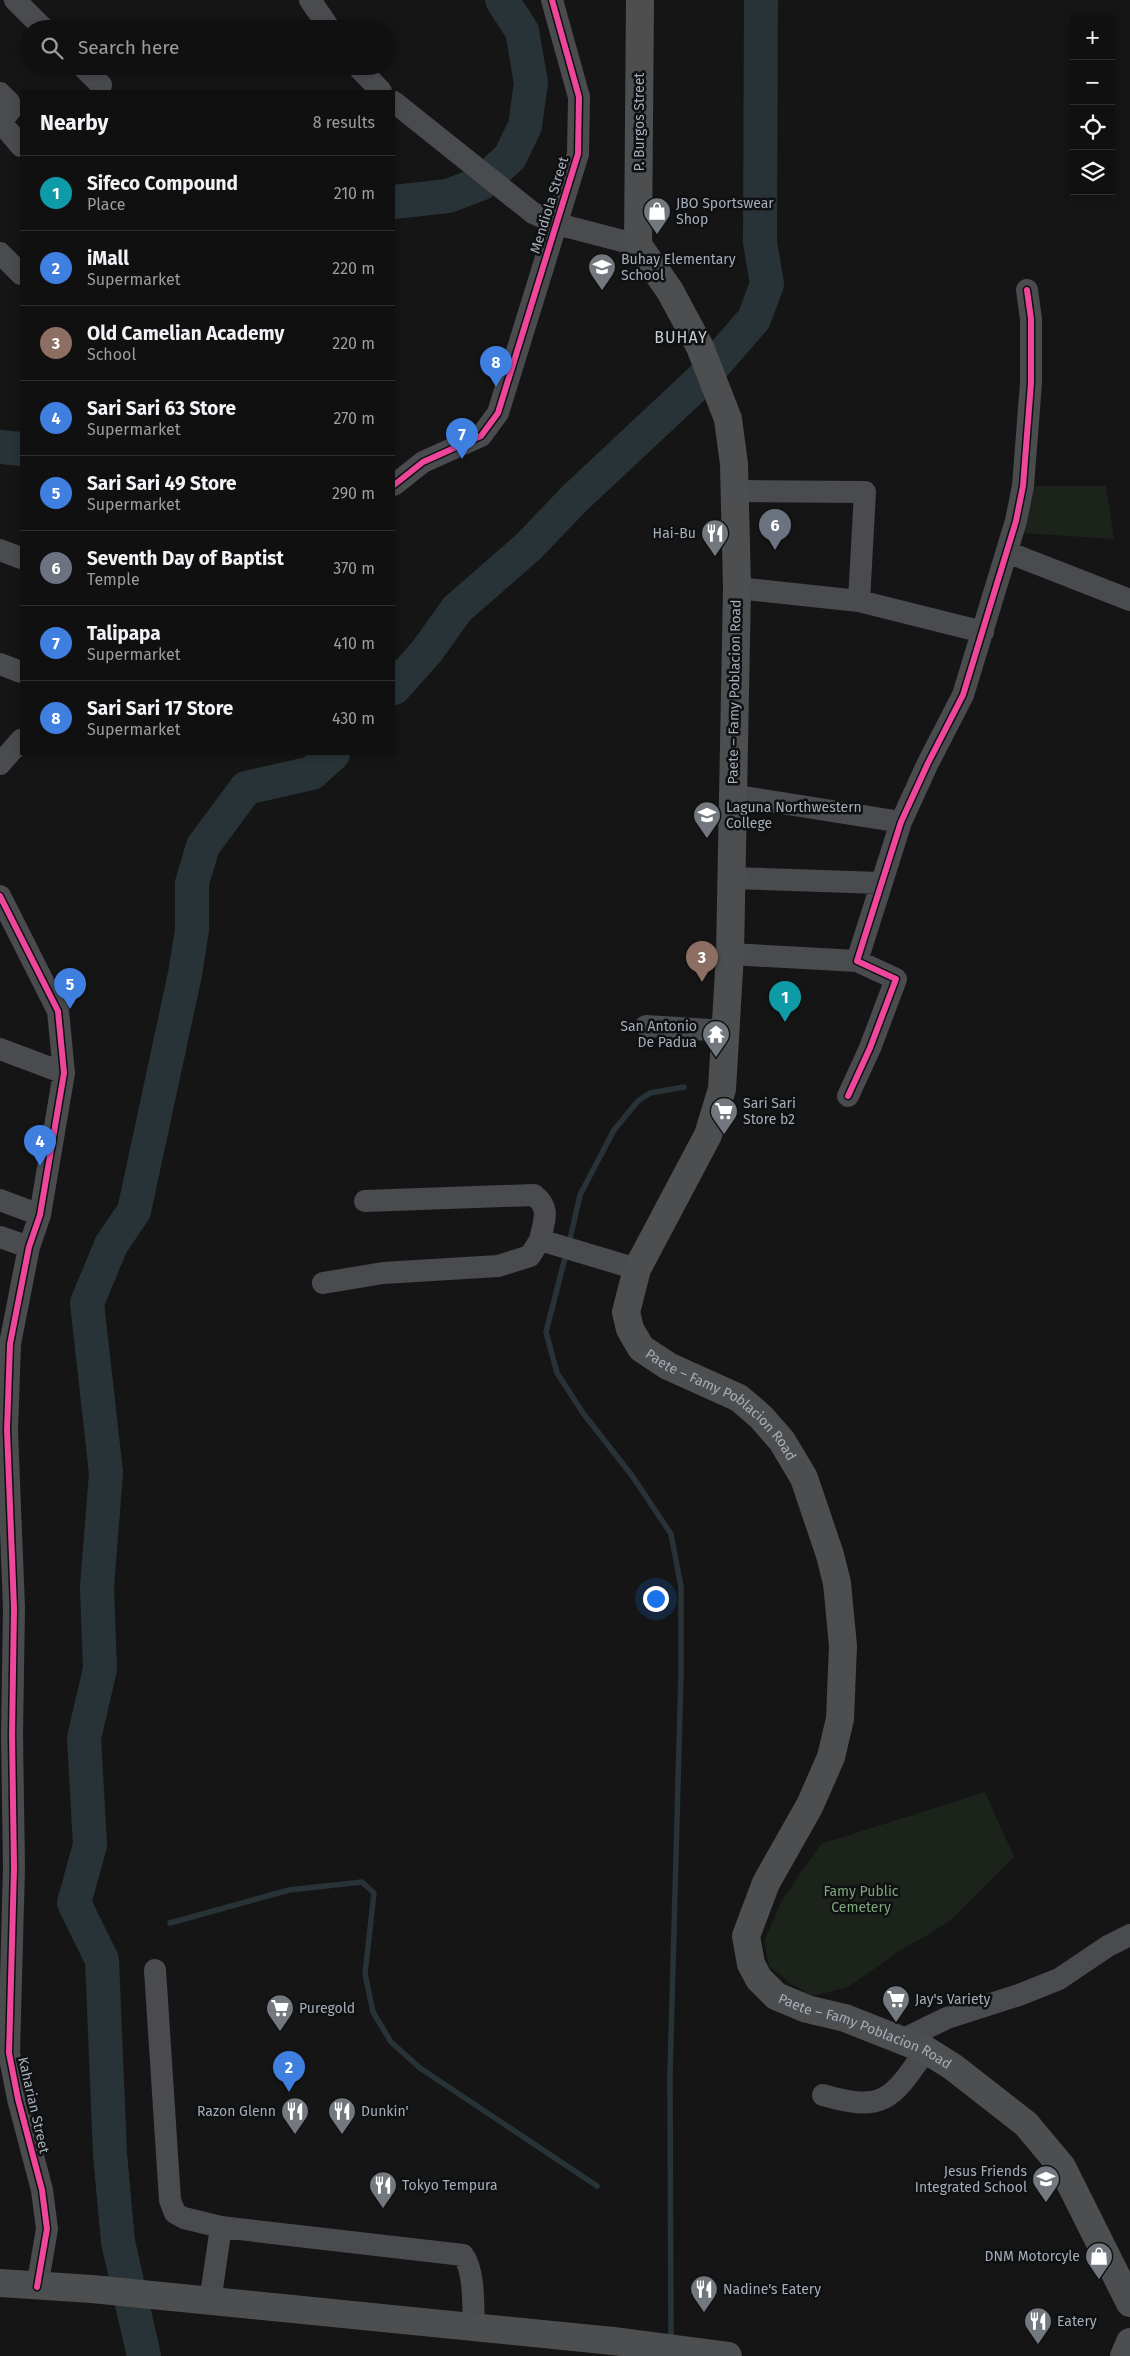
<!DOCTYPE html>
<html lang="en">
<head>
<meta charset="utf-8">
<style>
  :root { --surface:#101010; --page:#1e1e1e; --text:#f1f3f6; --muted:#9c9d9f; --line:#303030; --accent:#0f766e }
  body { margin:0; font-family:"Fira Sans",sans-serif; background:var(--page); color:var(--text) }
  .controls { position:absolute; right:15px; top:15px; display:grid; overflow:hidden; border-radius:0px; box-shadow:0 2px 8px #0003 }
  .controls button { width:45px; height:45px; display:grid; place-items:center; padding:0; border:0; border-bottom:1px solid var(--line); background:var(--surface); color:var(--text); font:25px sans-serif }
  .you { position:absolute; left:655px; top:1598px; width:18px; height:18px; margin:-12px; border:4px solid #fff; border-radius:50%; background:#1a73e8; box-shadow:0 0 0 8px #1a73e833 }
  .badge { display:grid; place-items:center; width:32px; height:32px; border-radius:50%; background:var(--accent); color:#fff; font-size:16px; font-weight:700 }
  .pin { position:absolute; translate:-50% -41px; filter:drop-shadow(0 1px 2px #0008) }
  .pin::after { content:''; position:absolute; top:26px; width:18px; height:15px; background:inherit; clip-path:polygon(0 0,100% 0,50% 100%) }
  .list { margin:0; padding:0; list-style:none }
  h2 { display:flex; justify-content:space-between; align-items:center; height:65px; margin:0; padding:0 20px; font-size:21px }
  h2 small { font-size:16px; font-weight:400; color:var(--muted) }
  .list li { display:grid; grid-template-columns:32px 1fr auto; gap:15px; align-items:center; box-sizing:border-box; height:75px; padding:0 20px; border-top:1px solid var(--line) }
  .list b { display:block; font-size:19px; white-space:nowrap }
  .list p { margin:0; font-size:16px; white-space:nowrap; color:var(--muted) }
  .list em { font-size:16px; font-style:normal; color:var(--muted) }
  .icon { flex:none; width:28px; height:28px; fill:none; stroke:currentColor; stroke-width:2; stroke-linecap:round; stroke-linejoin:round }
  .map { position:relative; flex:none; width:1130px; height:2356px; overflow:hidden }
  .search { position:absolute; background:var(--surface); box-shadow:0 2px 8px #0003; left:20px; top:20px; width:375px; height:55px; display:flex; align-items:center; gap:12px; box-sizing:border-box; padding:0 18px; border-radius:28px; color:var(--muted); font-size:19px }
  .panel { position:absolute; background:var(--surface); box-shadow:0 2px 8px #0003; left:20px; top:90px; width:375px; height:665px; border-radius:0px }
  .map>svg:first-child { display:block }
  .green { fill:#1b231b }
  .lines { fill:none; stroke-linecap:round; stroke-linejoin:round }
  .stream { stroke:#283338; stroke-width:5.5 }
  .river { stroke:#283338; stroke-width:34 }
  .minor { stroke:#494b4f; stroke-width:22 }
  .major { stroke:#4c4e50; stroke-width:28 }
  .cycleway-casing { stroke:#0f1012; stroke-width:9 }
  .cycleway { stroke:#ed469a; stroke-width:6 }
  .labels { text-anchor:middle; stroke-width:5; stroke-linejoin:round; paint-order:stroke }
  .street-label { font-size:14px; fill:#a5adb8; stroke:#0f1012 }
  .poi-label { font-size:14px; fill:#a5adb8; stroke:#0f1012; text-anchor:start }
  .park-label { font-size:14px; fill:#7da47a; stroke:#0f1012 }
  .quarter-label { font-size:16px; letter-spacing:1px; fill:#c6ccd4; stroke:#0f1012 }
</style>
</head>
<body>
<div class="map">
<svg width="1130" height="2356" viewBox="0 0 1130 2356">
  <rect width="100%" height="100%" fill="#151516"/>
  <path class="green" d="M1023,486H1106L1114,539L1022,533Z
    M985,1792L1014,1857L952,1919L928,1935L904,1948L848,1987L812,1996L790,1983L769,1966L764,1941L782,1900L821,1844Z"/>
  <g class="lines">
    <path class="stream" d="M570,1239L580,1195L614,1130L638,1101L650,1093L684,1087
      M566,1254L546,1332L557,1373L583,1413L633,1477L671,1534L681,1587V1674L670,2075L671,2340
      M170,1923L289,1890L362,1882L374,1893L365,1974L373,2012L391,2042L420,2068L597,2186"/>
    <path class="river" d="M394,202L448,196L482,183L510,157L525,126L531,83L522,31L502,0
      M0,447L21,449
      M394,688L427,651L457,609L528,547L574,499L701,380L754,319L767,284L760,242L761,0
      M144,2356L118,2242L110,2154L102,1960L74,1903L90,1845L84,1738L100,1669L97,1587L106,1473L87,1303L111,1245L134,1211L185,974L192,930V883L203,846L246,788L312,773L333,754"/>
    <path class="minor" d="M15,0L44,29
      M310,0L330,29
      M82,66L101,85
      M357,66L381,91
      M0,93L9,102L12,108L3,120V125L21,146
      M394,102L533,213L557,224L638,245
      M0,253L21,274
      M394,485L423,462L481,436L498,413L578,154L579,97L552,0
      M735,491L865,492L859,601
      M0,550L21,558
      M1007,552L1130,600
      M737,588L859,601L983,632
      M0,664L21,672
      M0,764L21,740
      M731,795L901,822
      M731,878L881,883
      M0,896L58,1011L64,1073L40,1215L29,1247L10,1344L7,1430L14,1608L12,1735L14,1868L9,2053L18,2099L42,2190L47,2229L37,2287
      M730,954L857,961
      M646,1026L726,1031
      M0,1049L64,1073
      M848,1096L870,1048L896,979L857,961L901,822L928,763L963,695L1016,521L1023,486L1031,383V319L1027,290
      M0,1200L40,1215
      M365,1201L534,1195C551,1208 544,1221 540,1240
      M0,1237L29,1247
      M323,1283L383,1273L498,1266L530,1256L540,1240L637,1269
      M155,1970L170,2200L175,2213L184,2218L221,2227L210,2302
      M902,2040L947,2018L1019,1995L1059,1979L1108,1946L1130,1935
      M823,2095C884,2113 892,2099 926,2050
      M221,2227L463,2255C475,2271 473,2308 474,2327"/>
    <g class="major">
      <path id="s1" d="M640,0L638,245L670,291L700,347L728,419L734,464L737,588L730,954L722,1089L708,1135L637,1269L626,1312L630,1329L641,1348L668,1366L739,1398L761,1417L782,1441L804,1478L830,1555L837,1583L843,1646L840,1719L831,1757L810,1805L766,1883L746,1936L751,1964L759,1979L776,1996L807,2009L845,2018L926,2050L953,2067L1026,2124L1062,2167L1130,2303"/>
      <path d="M0,2283L92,2289L613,2341L728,2356"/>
      <path d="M1124,2356L1130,2342"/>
    </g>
    <g class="cycleway-casing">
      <path id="cycleway" d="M394,485L423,462L481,436L498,413L578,154L579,97L552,0
        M0,896L58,1011L64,1073L40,1215L29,1247L10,1344L7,1430L14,1608L12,1735L14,1868L9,2053L18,2099L42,2190L47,2229L37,2287
        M848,1096L870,1048L896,979L857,961L901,822L928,763L963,695L1016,521L1023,486L1031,383V319L1027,290"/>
    </g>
    <use href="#cycleway" class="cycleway"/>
  </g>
  <defs>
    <g id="shop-pin" transform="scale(1.4375)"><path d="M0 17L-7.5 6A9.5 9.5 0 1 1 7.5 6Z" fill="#73787f" stroke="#0f1012"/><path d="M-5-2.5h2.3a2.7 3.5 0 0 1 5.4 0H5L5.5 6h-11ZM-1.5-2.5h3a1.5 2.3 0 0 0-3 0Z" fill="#fff"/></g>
    <g id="school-pin" transform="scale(1.4375)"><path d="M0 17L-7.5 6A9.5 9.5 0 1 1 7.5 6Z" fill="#73787f" stroke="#0f1012"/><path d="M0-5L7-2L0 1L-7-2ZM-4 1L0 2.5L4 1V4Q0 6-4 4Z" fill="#fff"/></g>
    <g id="restaurant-pin" transform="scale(1.4375)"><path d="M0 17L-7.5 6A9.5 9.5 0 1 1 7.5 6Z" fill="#73787f" stroke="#0f1012"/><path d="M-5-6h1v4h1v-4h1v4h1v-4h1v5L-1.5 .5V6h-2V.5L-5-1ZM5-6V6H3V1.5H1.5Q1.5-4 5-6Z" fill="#fff"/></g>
    <g id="university-pin" transform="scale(1.4375)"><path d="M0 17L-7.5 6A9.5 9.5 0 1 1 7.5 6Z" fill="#73787f" stroke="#0f1012"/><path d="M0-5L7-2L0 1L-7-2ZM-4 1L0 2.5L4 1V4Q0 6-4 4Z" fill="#fff"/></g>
    <g id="temple-pin" transform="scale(1.4375)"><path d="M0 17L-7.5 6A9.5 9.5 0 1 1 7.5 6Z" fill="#73787f" stroke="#0f1012"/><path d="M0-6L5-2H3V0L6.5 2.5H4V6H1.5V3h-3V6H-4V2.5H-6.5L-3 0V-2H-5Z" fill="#fff"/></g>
    <g id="supermarket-pin" transform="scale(1.4375)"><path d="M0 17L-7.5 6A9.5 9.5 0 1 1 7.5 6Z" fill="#73787f" stroke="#0f1012"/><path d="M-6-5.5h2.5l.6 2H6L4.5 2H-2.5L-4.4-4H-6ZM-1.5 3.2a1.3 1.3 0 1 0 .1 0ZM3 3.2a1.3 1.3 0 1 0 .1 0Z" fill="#fff"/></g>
  </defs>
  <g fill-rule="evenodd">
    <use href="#shop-pin" x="657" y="211"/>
    <use href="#school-pin" x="602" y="267"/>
    <use href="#restaurant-pin" x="715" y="533"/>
    <use href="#university-pin" x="707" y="815"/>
    <use href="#temple-pin" x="716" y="1034"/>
    <use href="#supermarket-pin" x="724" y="1111"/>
    <use href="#supermarket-pin" x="896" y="1999"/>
    <use href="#supermarket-pin" x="280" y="2008"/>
    <use href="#restaurant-pin" x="295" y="2111"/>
    <use href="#restaurant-pin" x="342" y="2111"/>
    <use href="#school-pin" x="1046" y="2179"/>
    <use href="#restaurant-pin" x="383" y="2185"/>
    <use href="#shop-pin" x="1099" y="2256"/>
    <use href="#restaurant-pin" x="704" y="2289"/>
    <use href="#restaurant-pin" x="1038" y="2321"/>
  </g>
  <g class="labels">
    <g class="street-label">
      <text transform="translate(639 122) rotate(-90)" y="5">P. Burgos Street</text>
      <text transform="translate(549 205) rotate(-73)" y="5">Mendiola Street</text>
      <text transform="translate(734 692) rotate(-89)" y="5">Paete – Famy Poblacion Road</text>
      <text dy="5" stroke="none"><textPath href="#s1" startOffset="1496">Paete – Famy Poblacion Road</textPath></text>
      <text dy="5" stroke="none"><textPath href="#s1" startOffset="2260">Paete – Famy Poblacion Road</textPath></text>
      <text transform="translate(34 2105) rotate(77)" y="5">Kaharian Street</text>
    </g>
    <g class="poi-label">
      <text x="676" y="208">JBO Sportswear<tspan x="676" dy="16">Shop</tspan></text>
      <text x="621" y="264">Buhay Elementary<tspan x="621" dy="16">School</tspan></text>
      <text x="696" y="538" text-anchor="end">Hai-Bu</text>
      <text x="726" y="812">Laguna Northwestern<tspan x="726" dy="16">College</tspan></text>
      <text x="697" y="1031" text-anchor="end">San Antonio<tspan x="697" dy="16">De Padua</tspan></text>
      <text x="743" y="1108">Sari Sari<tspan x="743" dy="16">Store b2</tspan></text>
      <text x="915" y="2004">Jay's Variety</text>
      <text x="299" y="2013">Puregold</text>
      <text x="276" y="2116" text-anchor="end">Razon Glenn</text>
      <text x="361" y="2116">Dunkin'</text>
      <text x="1027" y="2176" text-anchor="end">Jesus Friends<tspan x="1027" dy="16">Integrated School</tspan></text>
      <text x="402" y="2190">Tokyo Tempura</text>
      <text x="1080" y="2261" text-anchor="end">DNM Motorcyle</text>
      <text x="723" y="2294">Nadine's Eatery</text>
      <text x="1057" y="2326">Eatery</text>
    </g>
    <g class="park-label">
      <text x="861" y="1896">Famy Public<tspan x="861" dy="16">Cemetery</tspan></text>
    </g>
    <g class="quarter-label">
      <text x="681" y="343">BUHAY</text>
    </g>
  </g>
</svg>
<div class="controls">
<button>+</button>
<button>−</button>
<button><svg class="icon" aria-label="locate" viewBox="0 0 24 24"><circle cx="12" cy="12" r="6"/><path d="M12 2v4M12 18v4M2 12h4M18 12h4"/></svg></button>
<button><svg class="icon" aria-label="layers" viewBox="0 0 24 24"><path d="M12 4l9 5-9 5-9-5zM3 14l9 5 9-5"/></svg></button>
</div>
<div class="you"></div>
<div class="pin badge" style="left:785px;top:1022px;background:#0f9aa8">1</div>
<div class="pin badge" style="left:289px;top:2092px;background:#3f7fe0">2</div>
<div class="pin badge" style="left:702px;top:982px;background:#8d6e63">3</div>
<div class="pin badge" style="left:40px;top:1166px;background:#3f7fe0">4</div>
<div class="pin badge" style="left:70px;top:1009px;background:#3f7fe0">5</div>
<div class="pin badge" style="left:775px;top:550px;background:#6b7280">6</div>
<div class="pin badge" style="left:462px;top:459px;background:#3f7fe0">7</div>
<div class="pin badge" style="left:496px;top:387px;background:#3f7fe0">8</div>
<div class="search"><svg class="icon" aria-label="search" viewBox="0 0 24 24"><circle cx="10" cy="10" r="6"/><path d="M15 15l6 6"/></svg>Search here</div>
<section class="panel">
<h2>Nearby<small>8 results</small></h2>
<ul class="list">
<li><span class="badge" style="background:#0f9aa8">1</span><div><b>Sifeco Compound</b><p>Place</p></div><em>210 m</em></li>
<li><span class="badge" style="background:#3f7fe0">2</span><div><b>iMall</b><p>Supermarket</p></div><em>220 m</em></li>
<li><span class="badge" style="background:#8d6e63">3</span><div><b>Old Camelian Academy</b><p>School</p></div><em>220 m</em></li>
<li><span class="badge" style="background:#3f7fe0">4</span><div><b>Sari Sari 63 Store</b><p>Supermarket</p></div><em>270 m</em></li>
<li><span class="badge" style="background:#3f7fe0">5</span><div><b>Sari Sari 49 Store</b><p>Supermarket</p></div><em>290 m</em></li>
<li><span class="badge" style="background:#6b7280">6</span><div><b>Seventh Day of Baptist</b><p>Temple</p></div><em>370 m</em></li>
<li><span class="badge" style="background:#3f7fe0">7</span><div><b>Talipapa</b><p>Supermarket</p></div><em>410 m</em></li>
<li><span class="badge" style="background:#3f7fe0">8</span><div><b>Sari Sari 17 Store</b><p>Supermarket</p></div><em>430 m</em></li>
</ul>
</section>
</div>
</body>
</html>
